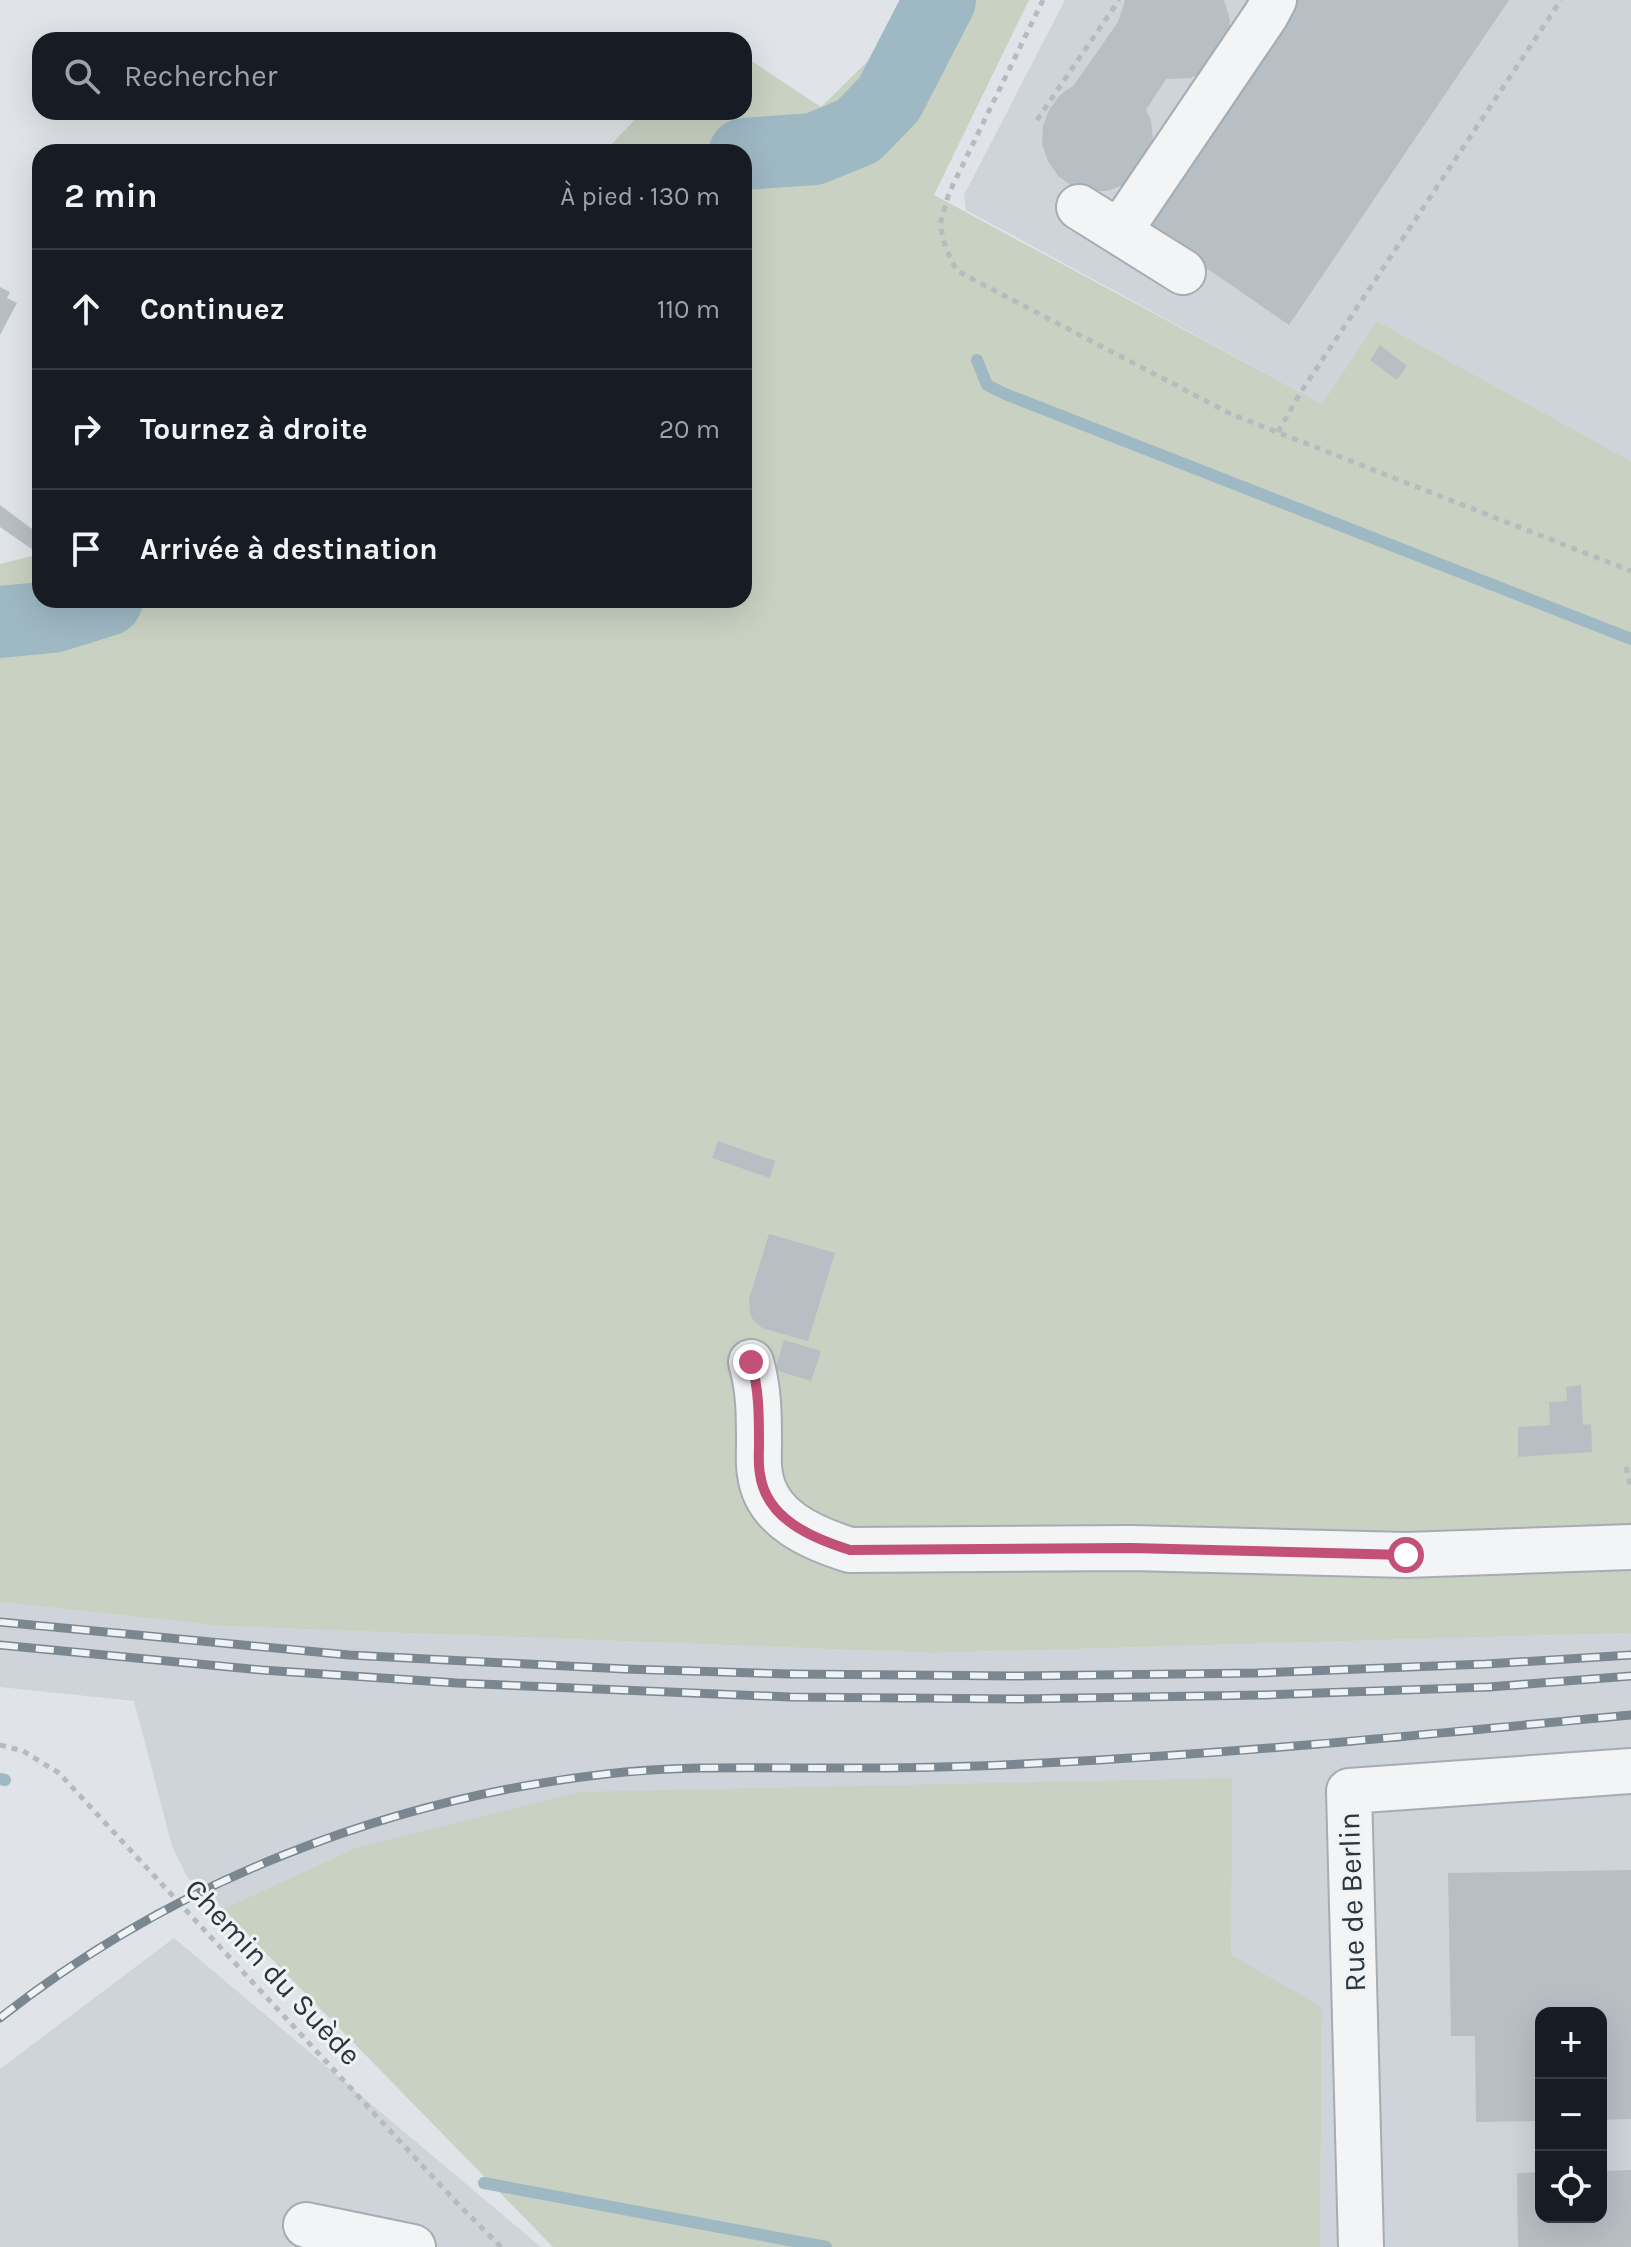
<!DOCTYPE html>
<html lang="fr">
<head>
<meta charset="utf-8">
<style>
  :root { --surface:#171b24; --page:#242831; --text:#f1f3f6; --muted:#9ea1a6; --line:#363941 }
  body { margin:0; font-family:Karla,sans-serif; background:var(--page); color:var(--text) }
  .controls { position:absolute; right:24px; bottom:24px; display:grid; overflow:hidden; border-radius:16px; box-shadow:0 8px 32px #0002 }
  .controls button { width:72px; height:72px; display:grid; place-items:center; padding:0; border:0; border-bottom:2px solid var(--line); background:var(--surface); color:var(--text); font:40px sans-serif }
  .stop { position:absolute; width:24px; height:24px; margin:-18px; border:6px solid #c25077; border-radius:50%; background:#fff }
  .stop.end { background:#c25077; border-color:#fff; box-shadow:0 2px 8px #0008 }
  .list { margin:0; padding:0; list-style:none }
  h2 { display:flex; justify-content:space-between; align-items:center; height:104px; margin:0; padding:0 32px; font-size:34px }
  h2 small { font-size:26px; font-weight:400; color:var(--muted) }
  .list li { display:grid; grid-template-columns:52px 1fr auto; gap:24px; align-items:center; box-sizing:border-box; height:120px; padding:0 32px; border-top:2px solid var(--line) }
  .list b { display:block; font-size:30px; white-space:nowrap }
  .list em { font-size:26px; font-style:normal; color:var(--muted) }
  .icon { flex:none; width:44px; height:44px; fill:none; stroke:currentColor; stroke-width:2; stroke-linecap:round; stroke-linejoin:round }
  .map { position:relative; flex:none; width:1631px; height:2247px; overflow:hidden }
  .search { position:absolute; background:var(--surface); box-shadow:0 8px 32px #0002; left:32px; top:32px; width:720px; height:88px; display:flex; align-items:center; gap:20px; box-sizing:border-box; padding:0 28px; border-radius:24px; color:var(--muted); font-size:30px }
  .panel { position:absolute; background:var(--surface); box-shadow:0 8px 32px #0002; left:32px; top:144px; width:720px; height:464px; border-radius:24px }
  .map>svg:first-child { display:block }
  .built { fill:#ced4d9; fill-rule:evenodd }
  .green { fill:#c8d1c2 }
  .lines { fill:none; stroke-linecap:round; stroke-linejoin:round }
  .stream { stroke:#9eb8c4; stroke-width:12 }
  .river { stroke:#9eb8c4; stroke-width:72 }
  .building { fill:#b8bfc4 }
  .minor-casing { stroke:#a6acb1; stroke-width:48 }
  .path { stroke:#b6bbbe; stroke-width:5; stroke-dasharray:6 6; stroke-linecap:butt }
  .minor { stroke:#f2f4f6; stroke-width:44 }
  .rail-casing { stroke:#7b8790; stroke-width:9 }
  .rail { stroke:#eff3f5; stroke-width:6; stroke-dasharray:18; stroke-linecap:butt }
  .route { stroke:#c25077; stroke-width:10 }
  .labels { text-anchor:middle; stroke-width:6; stroke-linejoin:round; paint-order:stroke }
  .street-label { font-size:30px; fill:#2a353d; stroke:#eff3f5 }
</style>
</head>
<body>
<div class="map">
<svg width="1631" height="2247" viewBox="0 0 1631 2247">
  <rect width="100%" height="100%" fill="#e0e4e8"/>
  <path class="built" d="M1065,0H1631V461L1377,321L1322,404L966,210L964,195Z
    M0,1602L221,1626L934,1653L1631,1633V2247H1320L1322,2007L355,1848L223,1909L187,1877L172,1846L134,1701L0,1687ZM1541,2013H1601V2217H1541Z
    M174,1938L541,2247H0V2069Z"/>
  <path class="green" d="M920,0H1029L934,195L1322,404L1377,321L1631,461V1633L934,1653L221,1626L0,1602V564L40,554V600H744V152H604L642,112H744V56L821,107L916,14Z
    M1232,1778L1231,1955L1322,2007L1320,2247H553L223,1909L355,1848L581,1792Z"/>
  <g class="lines">
    <path class="stream" d="M977,360L987,385L1005,394L1631,639
      M0,1779L5,1780
      M484,2183L826,2247"/>
    <path class="river" d="M744,154L814,149L858,131L889,99L940,0
      M0,622L52,617L107,600"/>
  </g>
  <path class="building" d="M1125,0H1224L1230,20L1228,39L1207,69L1191,78L1166,79L1146,110L1151,120L1153,139L1149,158L1139,174L1124,185L1107,191H1089L1072,186L1058,176L1048,161L1042,144L1043,126L1049,110L1060,95L1074,85L1118,22Z
    M1293,0H1509L1289,325L1141,223Z
    M0,287L10,292L7,298L17,303L0,335Z
    M1380,345L1407,366L1397,380L1370,360Z
    M0,505L40,535V547L36,552L0,527Z
    M718,1141L775,1161L770,1178L712,1158Z
    M769,1234L835,1253L808,1341L762,1328L753,1320L750,1312L749,1299Z
    M784,1340L821,1351L811,1381L775,1370Z
    M1581,1385L1583,1425L1591,1424L1592,1452L1518,1457V1427L1550,1425L1549,1402L1567,1401L1566,1387Z
    M1631,1870V2119L1601,2120V2013H1541V2121L1476,2122L1475,2036H1451L1448,1873Z
    M1631,2170V2247H1518L1517,2173L1541,2172V2217H1601V2171Z"/>
  <g class="lines">
    <g class="minor-casing">
      <path id="minor" d="M1079,207L1183,272
        M1119,232L1266,15L1274,0
        M751,1362C759,1389 759,1415 759,1443C759,1453 758,1464 760,1474C766,1519 812,1538 850,1550L1131,1548L1406,1555L1631,1547
        M306,2225L413,2247
        M1361,2247L1349,1791L1631,1771"/>
    </g>
    <path class="path" d="M1043,0L949,193L940,225L946,249L957,271L1231,414L1631,571
      M1037,120L1119,0
      M1278,432L1301,392L1561,0
      M1626,1467L1631,1490
      M0,1745L23,1751L59,1773L457,2203L501,2247"/>
    <use href="#minor" class="minor"/>
    <g class="rail-casing">
      <path id="rail" d="M0,1622L349,1655L625,1669L789,1674L1016,1676L1257,1673L1486,1664L1631,1655
        M0,1645L262,1670L457,1683L790,1697L1019,1699L1262,1695L1489,1687L1631,1676
        M0,2018C174,1881 387,1799 606,1774C694,1764 782,1769 869,1768C940,1768 1011,1765 1081,1761C1265,1751 1448,1732 1631,1715"/>
    </g>
    <use href="#rail" class="rail"/>
  </g>
  <g class="lines">
    <path class="route" d="M751,1362C759,1389 759,1415 759,1443C759,1453 758,1464 760,1474C766,1519 812,1538 850,1550L1131,1548L1406,1555"/>
  </g>
  <g class="labels">
    <g class="street-label">
      <text transform="translate(1352 1902) rotate(-92)" y="10">Rue de Berlin</text>
      <text transform="translate(273 1972) rotate(47)" y="10">Chemin du Suède</text>
    </g>
  </g>
</svg>
<div class="controls">
<button>+</button>
<button>−</button>
<button><svg class="icon" aria-label="locate" viewBox="0 0 24 24"><circle cx="12" cy="12" r="6"/><path d="M12 2v4M12 18v4M2 12h4M18 12h4"/></svg></button>
</div>
<div class="stop" style="left:1406px;top:1555px"></div>
<div class="stop end" style="left:751px;top:1362px"></div>
<div class="search"><svg class="icon" aria-label="search" viewBox="0 0 24 24"><circle cx="10" cy="10" r="6"/><path d="M15 15l6 6"/></svg>Rechercher</div>
<section class="panel">
<h2>2 min<small>À pied · 130 m</small></h2>
<ul class="list">
<li><svg class="icon" aria-label="ahead" viewBox="0 0 24 24"><path d="M12 20V5M6 11l6-6 6 6"/></svg><div><b>Continuez</b></div><em>110 m</em></li>
<li><svg class="icon" aria-label="right" viewBox="0 0 24 24"><path d="M7 20v-9h11M14 6l5 5-5 5"/></svg><div><b>Tournez à droite</b></div><em>20 m</em></li>
<li><svg class="icon" aria-label="arrive" viewBox="0 0 24 24"><path d="M6 21V4h12l-3 4 3 4H6"/></svg><div><b>Arrivée à destination</b></div></li>
</ul>
</section>
</div>
</body>
</html>
